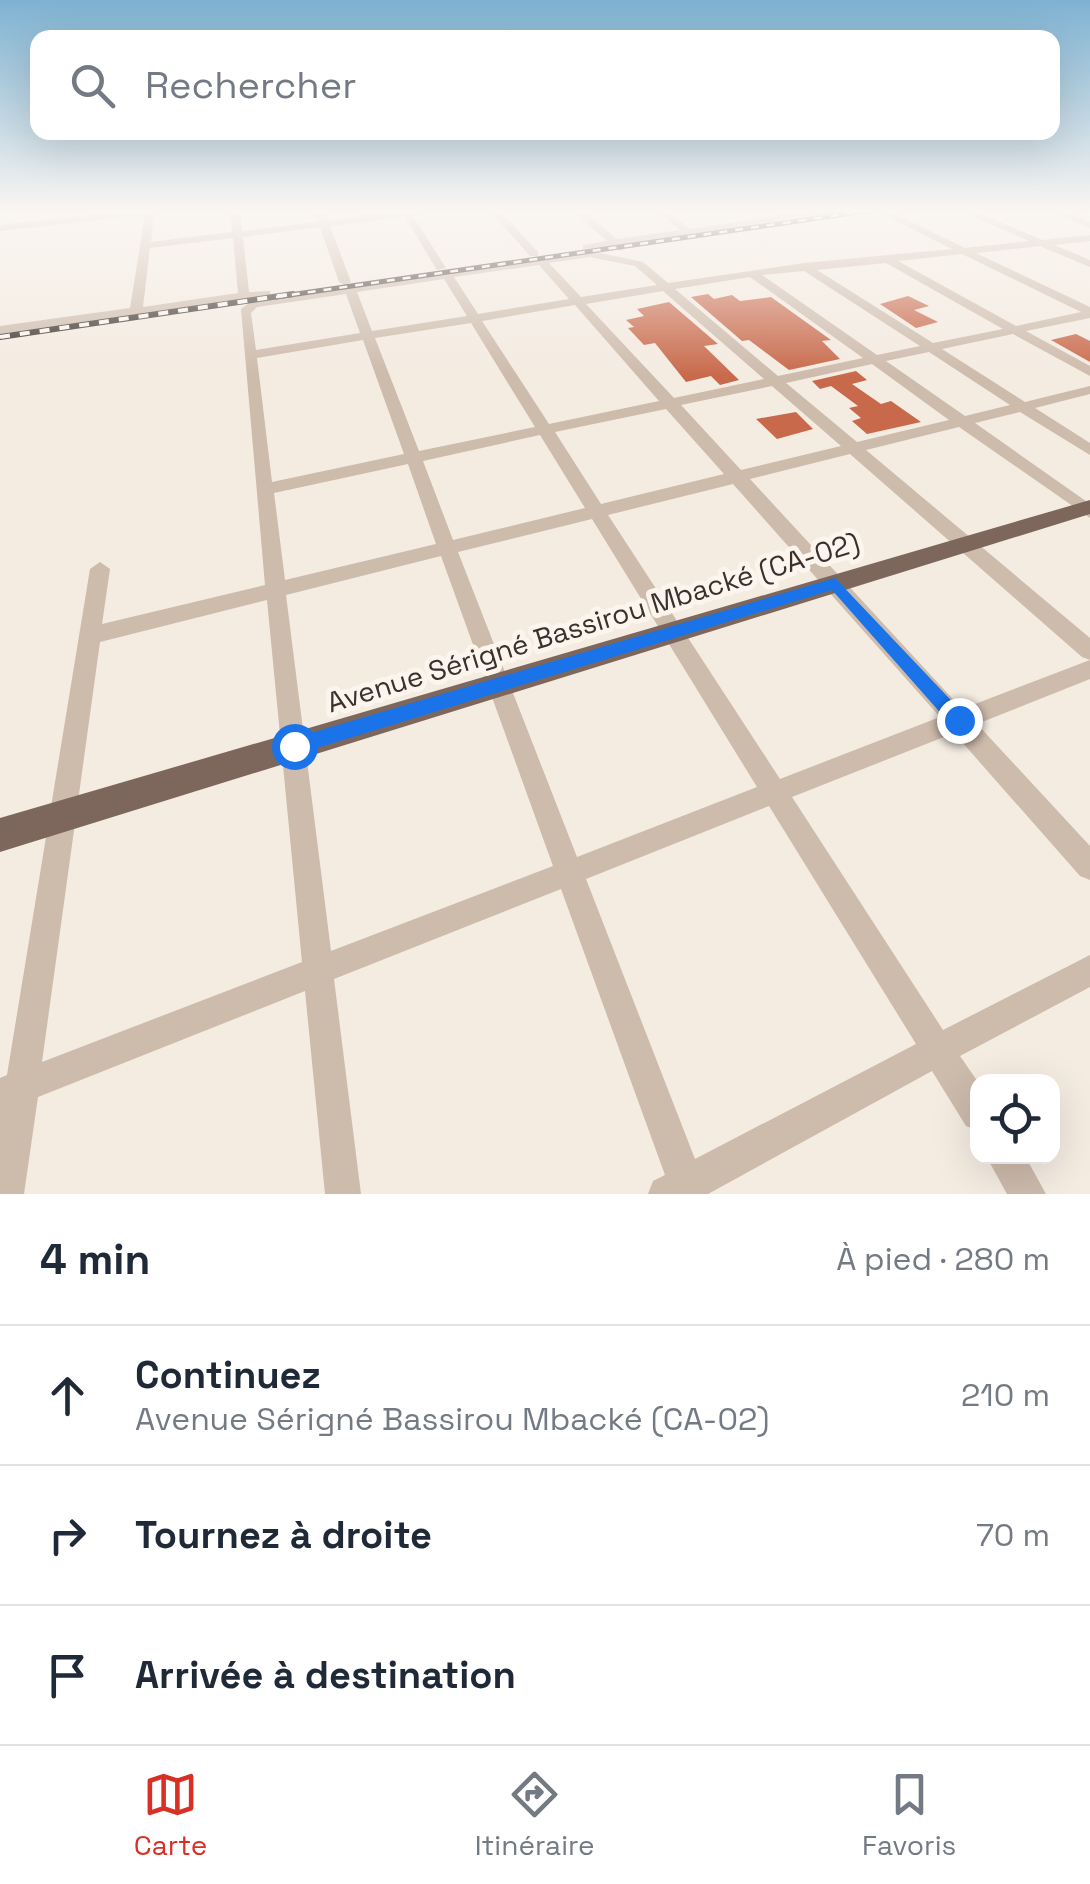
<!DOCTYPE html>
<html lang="fr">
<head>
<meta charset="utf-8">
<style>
  :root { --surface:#fff; --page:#f6f6f7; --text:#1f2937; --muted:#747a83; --line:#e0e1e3; --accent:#d93025 }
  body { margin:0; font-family:"Space Grotesk",sans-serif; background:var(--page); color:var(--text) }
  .controls { position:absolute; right:30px; bottom:30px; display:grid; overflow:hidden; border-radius:20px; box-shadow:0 10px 40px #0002 }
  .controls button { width:90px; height:90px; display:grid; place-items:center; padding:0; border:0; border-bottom:2px solid var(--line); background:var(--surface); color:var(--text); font:50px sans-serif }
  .stop { position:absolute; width:30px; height:30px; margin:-22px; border:8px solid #1a73e8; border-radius:50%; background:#fff }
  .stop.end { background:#1a73e8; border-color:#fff; box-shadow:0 2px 10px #0008 }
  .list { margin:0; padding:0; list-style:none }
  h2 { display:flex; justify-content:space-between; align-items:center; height:130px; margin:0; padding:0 40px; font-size:42px }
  h2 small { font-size:32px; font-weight:400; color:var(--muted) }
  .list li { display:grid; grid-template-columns:65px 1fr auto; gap:30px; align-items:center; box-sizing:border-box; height:140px; padding:0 40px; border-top:2px solid var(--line) }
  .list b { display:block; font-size:38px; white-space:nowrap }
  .list p { margin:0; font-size:32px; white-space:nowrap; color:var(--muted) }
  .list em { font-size:32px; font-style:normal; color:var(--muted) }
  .icon { flex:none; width:55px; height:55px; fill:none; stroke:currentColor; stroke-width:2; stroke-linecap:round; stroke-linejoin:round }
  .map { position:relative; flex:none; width:1090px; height:1194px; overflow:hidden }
  .search { position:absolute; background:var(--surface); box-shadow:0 10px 40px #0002; left:30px; right:30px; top:30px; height:110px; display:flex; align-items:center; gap:25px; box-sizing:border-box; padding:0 35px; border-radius:20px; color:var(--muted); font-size:38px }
  .sheet { height:550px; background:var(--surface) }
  nav { display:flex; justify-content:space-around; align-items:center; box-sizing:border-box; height:140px; border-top:2px solid var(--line); background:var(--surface); font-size:28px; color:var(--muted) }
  nav a { display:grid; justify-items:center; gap:5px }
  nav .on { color:var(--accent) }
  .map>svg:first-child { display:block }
  .building { fill:#c8694b }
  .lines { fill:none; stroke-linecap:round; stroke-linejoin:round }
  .minor { fill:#cdbbac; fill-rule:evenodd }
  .major { fill:#7d675c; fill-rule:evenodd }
  .rail-far1-casing { stroke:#3b302b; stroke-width:5 }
  .rail-casing { stroke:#3b302b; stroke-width:6 }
  .rail-far1 { stroke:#fbf5ee; stroke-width:2.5; stroke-dasharray:8; stroke-linecap:butt }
  .rail { stroke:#fbf5ee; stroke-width:4; stroke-dasharray:10; stroke-linecap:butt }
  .route { fill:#1a73e8 }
  .labels { text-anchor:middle; stroke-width:10; stroke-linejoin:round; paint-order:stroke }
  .street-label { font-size:28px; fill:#3b302b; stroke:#fbf5ee }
</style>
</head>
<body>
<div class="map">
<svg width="1090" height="1194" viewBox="0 0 1090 1194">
  <rect width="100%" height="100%" fill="#f4ebe1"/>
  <path class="building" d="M708,294L714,299L732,295L740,301L771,297L831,340L822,341L840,359L789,370L749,340L742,341L691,297Z
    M908,296L929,306L914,310L938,322L916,328L880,304Z
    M669,302L718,344L704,346L739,380L720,385L711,376L686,382L655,343L644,345L628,328L634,327L626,320L644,316L637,309Z
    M1076,334L1090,341V362L1051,340Z
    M856,371L867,380L852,384L881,404L891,401L921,422L867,434L852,421L861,418L849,408L858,406L831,386L820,389L812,381Z
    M796,412L813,429L777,439L756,419Z"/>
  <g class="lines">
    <path class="minor" d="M139,210H171L154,214L151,242L232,232L230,210H240L242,231L318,222L314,210H324L328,221L400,210H442L413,216L446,268L437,270L405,217L330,226L351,282L345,285L339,282L320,227L243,237L249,292L270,291V295L0,334V326L130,308L145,215L0,231V225ZM233,238L238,293L143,307L150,248Z
      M489,210H499L538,252V256H530Z
      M572,210H583L617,239L680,230L655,210H666L690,229L817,210H842L623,245L626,248L621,251L613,246L583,249V245L607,241Z
      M874,210H887L965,248L1029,241L959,210H972L1042,240L1090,235V241L1054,245L1090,260V267L1040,246L976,253L1090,307V318L1026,331L1090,366V376L1013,334L942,349L1025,402L1090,386V394L1035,408L1090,443V455L1020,412L975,423L1090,504V518L959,427L866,450L1090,638V660L1082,657L850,454L750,479L962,709L1090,660V679L977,724L1090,846V880L1080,876L954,733L792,797L943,1030L1090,955V987L960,1056L978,1082V1131L966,1126L932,1071L708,1194H648L653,1181L665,1175L561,889L334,979L361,1194H325L305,991L38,1097L24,1194H0V1078L7,1075L90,569L100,562L110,569L102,624L265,585L241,309L253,300L590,251L643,262L668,283L804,263L952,249ZM962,254L1081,312L1016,326L898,261ZM590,257L635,266L657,285L581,297L549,263ZM886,263L1003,329L933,343L817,270ZM539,265L569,299L478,314L454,277ZM804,271L920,346L877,355L762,275ZM750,277L863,358L778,376L675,289ZM444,279L467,316L372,331L357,292ZM663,291L764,379L674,398L586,304ZM346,294L360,333L256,350L251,313L257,307ZM575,305L659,401L549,424L482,321ZM471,323L535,427L419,451L375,338ZM363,340L404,454L272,482L257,358ZM929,352L1010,405L965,416L886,361ZM872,364L949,420L857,442L786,383ZM772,386L841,446L741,470L681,405ZM666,409L724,474L601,504L555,432ZM540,435L585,508L453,540L423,461ZM408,464L436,544L285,580L274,493ZM733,484L940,717L780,779L608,515ZM592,519L757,787L577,857L458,552ZM441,556L553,866L331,951L286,595ZM267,600L302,962L42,1062L100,642ZM769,806L916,1044L695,1159L586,879Z
      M1048,210H1061L1090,222V228Z
      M986,1156H1025L1046,1194H1007Z"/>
    <path class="major" d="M1090,500V514L0,852V818Z"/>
    <g class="rail-far1-casing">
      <path id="rail-far1" d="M276,297L873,210"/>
    </g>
    <g class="rail-casing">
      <path id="rail" d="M0,337L293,294"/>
    </g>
    <use href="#rail-far1" class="rail-far1"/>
    <use href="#rail" class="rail"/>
  </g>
  <linearGradient id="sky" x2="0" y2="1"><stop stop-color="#7eb2d2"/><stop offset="0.56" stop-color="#faf6f2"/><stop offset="1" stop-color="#faf6f2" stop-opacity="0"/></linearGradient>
  <rect width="1090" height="377" fill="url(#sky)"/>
  <path class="route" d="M835,578L965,715V726H952L832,590L294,755L284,746L294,738Z"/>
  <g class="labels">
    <g class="street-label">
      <text transform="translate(593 622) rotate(-17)" y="10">Avenue Sérigné Bassirou Mbacké (CA-02)</text>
    </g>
  </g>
</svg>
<div class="controls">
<button><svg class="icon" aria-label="locate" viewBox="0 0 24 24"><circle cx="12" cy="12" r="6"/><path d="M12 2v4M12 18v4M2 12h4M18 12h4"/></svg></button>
</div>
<div class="stop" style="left:294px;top:746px"></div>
<div class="stop end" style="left:959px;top:720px"></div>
<div class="search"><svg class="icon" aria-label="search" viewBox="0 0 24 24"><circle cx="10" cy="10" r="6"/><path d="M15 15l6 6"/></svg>Rechercher</div>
</div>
<section class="sheet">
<h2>4 min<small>À pied · 280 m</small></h2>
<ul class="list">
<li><svg class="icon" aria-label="ahead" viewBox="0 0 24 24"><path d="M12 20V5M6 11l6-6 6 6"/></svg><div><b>Continuez</b><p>Avenue Sérigné Bassirou Mbacké (CA-02)</p></div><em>210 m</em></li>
<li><svg class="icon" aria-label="right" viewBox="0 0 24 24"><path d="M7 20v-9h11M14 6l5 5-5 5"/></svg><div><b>Tournez à droite</b></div><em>70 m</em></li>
<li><svg class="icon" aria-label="arrive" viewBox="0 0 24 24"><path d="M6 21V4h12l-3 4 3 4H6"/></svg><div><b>Arrivée à destination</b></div></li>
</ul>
</section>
<nav>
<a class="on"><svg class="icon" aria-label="map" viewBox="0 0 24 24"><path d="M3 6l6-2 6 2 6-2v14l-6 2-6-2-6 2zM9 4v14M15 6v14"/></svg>Carte</a>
<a><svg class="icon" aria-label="directions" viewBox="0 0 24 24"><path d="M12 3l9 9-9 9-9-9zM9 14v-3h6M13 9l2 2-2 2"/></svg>Itinéraire</a>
<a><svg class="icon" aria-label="saved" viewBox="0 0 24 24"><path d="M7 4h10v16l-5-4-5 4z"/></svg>Favoris</a>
</nav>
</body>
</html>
